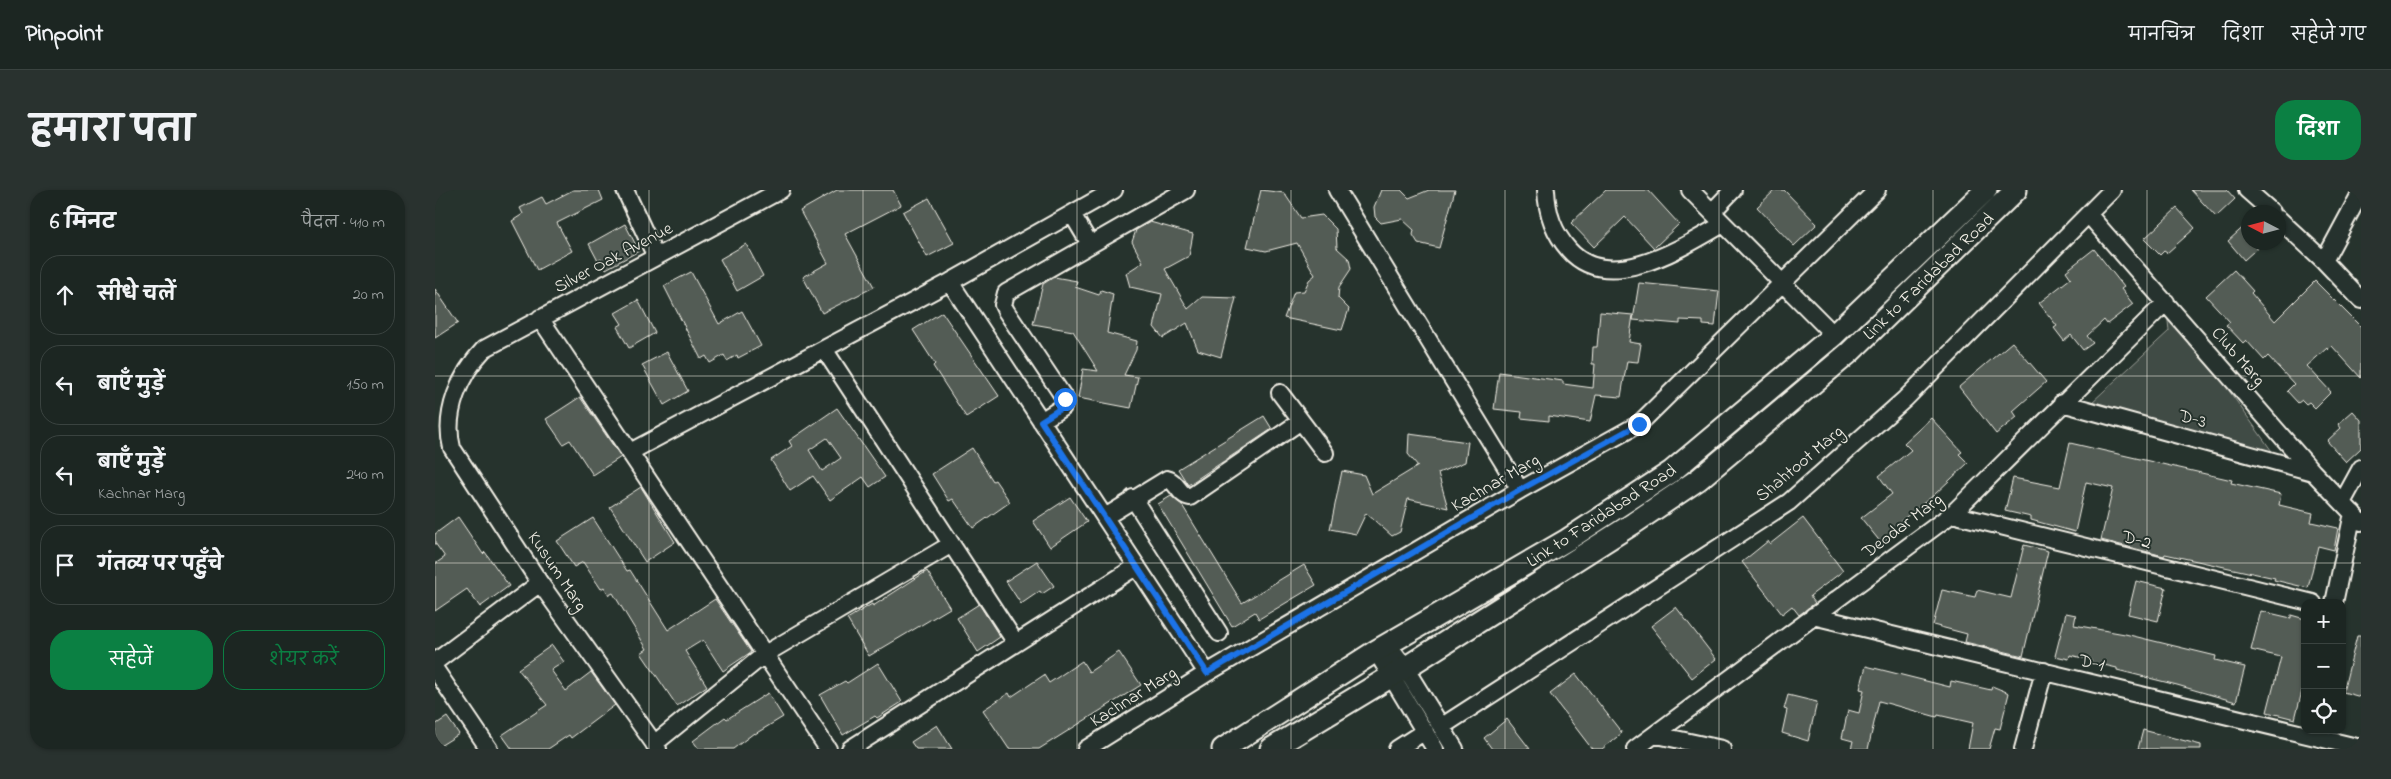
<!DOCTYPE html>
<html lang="hi">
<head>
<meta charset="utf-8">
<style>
  :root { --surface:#1c2622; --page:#29322f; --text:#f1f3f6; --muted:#a0a5a5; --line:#3a4340; --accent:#0b8043 }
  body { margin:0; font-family:"Indie Flower","Playpen Sans Deva",sans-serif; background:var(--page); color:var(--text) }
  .controls { position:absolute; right:15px; bottom:15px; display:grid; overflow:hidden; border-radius:10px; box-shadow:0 1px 4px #0004 }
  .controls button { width:45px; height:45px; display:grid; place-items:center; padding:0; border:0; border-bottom:1px solid var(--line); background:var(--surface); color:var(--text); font:25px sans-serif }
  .compass { position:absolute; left:1806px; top:15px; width:45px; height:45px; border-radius:50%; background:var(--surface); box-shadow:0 1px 4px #0004; rotate:276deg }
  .stop { position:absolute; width:15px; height:15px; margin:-11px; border:4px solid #1a73e8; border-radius:50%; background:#fff }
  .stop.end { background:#1a73e8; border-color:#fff; box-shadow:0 1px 5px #0008 }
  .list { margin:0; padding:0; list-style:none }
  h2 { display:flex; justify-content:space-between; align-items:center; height:65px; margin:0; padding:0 20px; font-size:21px }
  h2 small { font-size:16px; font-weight:400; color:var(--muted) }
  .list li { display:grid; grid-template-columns:32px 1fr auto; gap:15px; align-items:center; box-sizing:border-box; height:80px; margin:0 10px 10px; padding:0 10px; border:1px solid var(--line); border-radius:20px }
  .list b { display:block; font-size:19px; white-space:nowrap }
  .list p { margin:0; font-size:16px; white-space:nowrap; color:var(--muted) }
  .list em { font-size:16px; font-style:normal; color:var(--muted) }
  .actions { display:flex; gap:10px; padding:15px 20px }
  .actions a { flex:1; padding:11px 0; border:1px solid var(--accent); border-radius:20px; text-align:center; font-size:18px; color:var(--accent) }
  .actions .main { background:var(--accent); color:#fff }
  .icon { flex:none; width:28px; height:28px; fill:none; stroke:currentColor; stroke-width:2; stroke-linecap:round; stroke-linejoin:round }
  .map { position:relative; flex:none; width:1926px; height:559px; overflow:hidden; border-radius:20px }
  header { display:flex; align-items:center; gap:30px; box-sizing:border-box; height:70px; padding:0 25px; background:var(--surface); border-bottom:1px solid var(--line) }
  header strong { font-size:24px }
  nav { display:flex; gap:28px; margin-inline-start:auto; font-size:18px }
  .intro { display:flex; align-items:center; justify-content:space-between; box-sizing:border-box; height:120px; padding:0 30px }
  h1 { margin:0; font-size:35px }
  .button { padding:12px 22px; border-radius:20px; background:var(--accent); color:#fff; font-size:18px; font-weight:700 }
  main { display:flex; gap:30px; padding:0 30px }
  aside { flex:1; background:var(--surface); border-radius:20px; box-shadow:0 1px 4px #0004 }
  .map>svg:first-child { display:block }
  .green { fill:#414b45; stroke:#9a9e96 }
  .building { fill:#525c55; stroke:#f4f1e8; fill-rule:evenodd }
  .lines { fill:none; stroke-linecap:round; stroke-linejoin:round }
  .minor-casing { stroke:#f4f1e8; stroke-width:20 }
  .major-casing { stroke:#f4f1e8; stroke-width:25 }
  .minor { stroke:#26332d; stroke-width:16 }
  .major { stroke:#26332d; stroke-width:21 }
  .route { stroke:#1a73e8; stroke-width:6 }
  .grid { fill:none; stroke:#f4f1e8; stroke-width:1; stroke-opacity:0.55 }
  .labels { text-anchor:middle; stroke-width:4; stroke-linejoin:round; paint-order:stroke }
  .street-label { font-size:18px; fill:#f4f1e8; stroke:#26332d }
</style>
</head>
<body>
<header>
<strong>Pinpoint</strong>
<nav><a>मानचित्र</a><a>दिशा</a><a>सहेजे गए</a></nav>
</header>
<div class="intro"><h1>हमारा पता</h1><a class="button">दिशा</a></div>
<main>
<aside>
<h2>6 मिनट<small>पैदल · 410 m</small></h2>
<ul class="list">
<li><svg class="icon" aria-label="ahead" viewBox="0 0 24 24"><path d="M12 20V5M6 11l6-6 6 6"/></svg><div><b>सीधे चलें</b></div><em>20 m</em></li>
<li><svg class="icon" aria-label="left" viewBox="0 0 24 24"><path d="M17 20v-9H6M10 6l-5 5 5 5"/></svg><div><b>बाएँ मुड़ें</b></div><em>150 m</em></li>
<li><svg class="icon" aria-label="left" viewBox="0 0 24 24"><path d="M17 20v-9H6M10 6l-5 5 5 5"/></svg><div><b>बाएँ मुड़ें</b><p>Kachnar Marg</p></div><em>240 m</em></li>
<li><svg class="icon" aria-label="arrive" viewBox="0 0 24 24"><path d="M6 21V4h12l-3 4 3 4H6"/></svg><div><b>गंतव्य पर पहुँचे</b></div></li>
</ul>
<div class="actions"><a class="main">सहेजें</a><a>शेयर करें</a></div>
</aside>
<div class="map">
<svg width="1926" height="559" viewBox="0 0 1926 559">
  <rect width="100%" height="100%" fill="#26332d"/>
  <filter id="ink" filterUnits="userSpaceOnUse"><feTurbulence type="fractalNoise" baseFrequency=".02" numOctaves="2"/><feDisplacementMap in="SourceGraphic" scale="10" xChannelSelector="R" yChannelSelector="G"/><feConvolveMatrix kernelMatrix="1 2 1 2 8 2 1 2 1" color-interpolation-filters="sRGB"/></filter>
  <g filter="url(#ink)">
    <path class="green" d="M1731,112L1846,274L1656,213L1734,141Z"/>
    <path class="building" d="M138,0H164L168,10L122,33L137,61L102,80L77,31L88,24L85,18L107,7L111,14Z
      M402,0H458L466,15L410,44L439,97L387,123L368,87L393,73L365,21Z
      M826,0L849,3L866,28L887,25L901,39L902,58L914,69L916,79L904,97L903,108L914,119L907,140L849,128L859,102L869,101L874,90L880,85L862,53L831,61L812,57Z
      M946,0H966L974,8L994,0H1020L1004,58L983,53L978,45L979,40L967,29L946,33L940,27L939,17Z
      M1171,0H1213L1244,34L1219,58L1190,27L1159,57L1136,33Z
      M1340,0H1349L1382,34L1359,56L1322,17Z
      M1756,0H1792L1800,9L1781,27Z
      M494,8L519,53L492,67L468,22Z
      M1742,18L1760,38L1732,63L1729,61L1725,65L1709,49Z
      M715,32L758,44L754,66L730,79L753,119L767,107L801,108L786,167L763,160L752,133L728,148L719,137L727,104L695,97L691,83L708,72L697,52L701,40Z
      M1814,32V52H1829L1809,70L1793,51Z
      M190,34L204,61L171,79L166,69L163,71L154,54Z
      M311,54L328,86L302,101L285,69Z
      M1659,59L1689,97L1686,99L1698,114L1672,134L1669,130L1652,146L1658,153L1648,160L1636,145L1629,151L1619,138L1622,136L1604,113L1636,88L1631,81Z
      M1799,80L1818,101L1816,103L1840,131L1880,91L1926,137V188L1897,156L1893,160L1892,158L1872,176L1896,202L1880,218L1874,212L1871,214L1867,210L1863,213L1852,201L1859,194L1833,166L1829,170L1811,150L1808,153L1791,135L1795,132L1771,106Z
      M256,82L284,134L307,121L326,156L303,168L302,165L292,171L289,165L275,173L271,166L266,169L229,96Z
      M619,87L642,91L640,97L664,105L666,100L678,104L672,143L702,151L701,160L689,185L703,187L696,218L643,208L648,179L663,181L638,141L598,134L608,94Z
      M1204,93L1284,101L1280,136L1268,135V131L1245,130V134L1198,130Z
      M0,99L23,133L0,148Z
      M203,110L220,143L194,158L182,137L187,134L180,123Z
      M507,122L564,206L531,227L498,176L500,174L478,140Z
      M1165,122L1198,125L1194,152L1206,154L1203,172L1192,171L1186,207L1161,205L1155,232L1114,226V231L1086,228L1087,222L1059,219L1064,182L1128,191V194L1158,198L1160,174H1157L1158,157H1162Z
      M1577,152L1611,192L1578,221L1582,227L1561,244L1524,197Z
      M232,162L253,201L229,215L207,175Z
      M145,207L186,267L158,285L135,250L128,254L111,229Z
      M402,218L450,287L435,297L428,287L395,310L378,286L355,301L336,270L357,256L354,251ZM392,248L406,268L387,281L374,260Z
      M1918,221L1926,230V258L1911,272L1892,251L1906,238L1903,234Z
      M829,226L837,239L753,295L743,279Z
      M1496,228L1527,262L1524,264L1533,273L1499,305L1462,334L1466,339L1447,354L1426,328L1457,304L1444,286L1476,260L1469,253Z
      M974,244L1033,252L1030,272L1003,283L1013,318L973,309L965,342L957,346L931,323L921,344L895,339L907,281L929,285L937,304L983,276L973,264Z
      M1635,253L1797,290L1796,293L1846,304L1844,315L1878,323L1876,332L1903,338L1899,360L1883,356L1873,398L1839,390L1840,388L1730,364L1729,366L1666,350L1678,298L1651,292L1640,342L1596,330V327L1570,321L1578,288L1625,297Z
      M537,258L558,291L560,290L575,312L538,338L518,309L514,311L497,284Z
      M206,297L240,352L210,372L175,317Z
      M736,306L747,315L807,413L869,375L881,395L824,429L820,422L797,436L723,314Z
      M635,307L652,332L615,357L598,331Z
      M23,327L48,364L50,362L74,396L45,417L32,399L0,421V374L10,367L0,353V344Z
      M158,328L192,381L195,380L233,440L280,409L316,462L288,481L268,450L250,461L272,496L242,516L206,463L212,459L178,403L174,405L169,397L166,399L148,372L139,377L122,351Z
      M1368,328L1408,381L1375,406L1380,413L1364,425L1357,416L1347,424L1307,372L1333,351L1335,354Z
      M1589,355L1613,361L1588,466L1530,452L1532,444L1498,435L1507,400L1540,407L1542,400L1576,408Z
      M602,371L619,396L607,404L605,401L586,414L571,391Z
      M492,381L515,418L434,466L412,429L437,414L438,416Z
      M1701,391L1731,398L1723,431L1693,424Z
      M544,414L565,447L543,462L522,428Z
      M1241,417L1281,469L1257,488L1216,436Z
      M1826,421L1856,428V425L1870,429V489L1860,529L1832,522L1846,467L1816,460Z
      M1631,423L1641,425L1639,435L1690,444L1781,466L1780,470L1810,477L1801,512L1742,495L1682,480V478L1656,472V470L1635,465L1634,469L1620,466Z
      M1922,446H1926V507L1908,502Z
      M117,455L129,472L116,480L131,501L156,482L180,515L136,548L134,545L113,559H77L67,545L112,515L83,479Z
      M684,462L706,495L604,559H574L548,520L574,503L576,507L609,485L614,493L647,471L654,482Z
      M443,473L467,512L442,528L440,526L408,545L385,505L410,491L412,493Z
      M1431,476L1515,497L1516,491L1556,500L1557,496L1574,503L1565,539L1560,538L1554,559H1533L1538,533L1503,525L1502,527L1444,511L1433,559H1416L1418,551L1407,548L1413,520L1424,523L1429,500L1425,499Z
      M1141,484L1187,543L1167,559H1157L1115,504Z
      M333,503L348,527L320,544L319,543L298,559H264L258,551L290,527L292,529Z
      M1353,505L1382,512L1373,551L1347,543L1352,520L1349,519Z
      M12,527L24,544L0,559V535Z
      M1072,529L1095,559H1057L1049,548Z
      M502,535L517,559H481L476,552Z
      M1708,540L1766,555V559H1703Z"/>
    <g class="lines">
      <g class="minor-casing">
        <path id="minor" d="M190,0L221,67
          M902,0L1085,300
          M1111,0C1112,23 1118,42 1134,60C1174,105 1248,57 1288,34
          M1255,0L1399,145
          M1812,0L1837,22
          M1277,22L1298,0
          M637,24L655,54
          M1653,24L1878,282L1926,332
          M1844,29L1889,71L1926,110
          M1889,71L1926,2
          M515,92L772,483
          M105,128L393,559
          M389,159L581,453
          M845,203L866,231
          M1627,213L1878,282
          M606,231L628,217L630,209L571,121L568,115L571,103L751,0
          M195,262L515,92L679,0
          M698,308L784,443
          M1908,311L1926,278
          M1517,324L1878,413
          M670,327L732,289C742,291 744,306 755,307L866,231L890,263
          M1899,413L1918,323
          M1378,426L1926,558
          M952,454L970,478L1020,559
          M941,461L1000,559
          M0,472L105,393
          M0,479L54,559
          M1006,537L1354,312L1470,209L1677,0
          M1222,545L1287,559
          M219,554L330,464L515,355
          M223,559L105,393L17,258C8,223 25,184 49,159L346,0
          M415,559L702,376
          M651,559L772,483L1085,300L1204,234L1442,0
          M962,559L990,541
          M1200,559L1517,324L1731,112
          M1588,559L1609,481"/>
      </g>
      <g class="major-casing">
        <path id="major" d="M788,559L941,461L1132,350L1236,282L1399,145L1551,0
          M836,559L970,478L1199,333L1264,289L1415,162L1581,0"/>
      </g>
      <use href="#minor" class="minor"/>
      <use href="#major" class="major"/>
    </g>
  </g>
  <g class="lines" filter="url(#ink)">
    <path class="route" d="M630,209L628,217L606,231L772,483L1085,300L1204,234"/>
  </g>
  <path class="grid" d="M214,0V559M428,0V559M642,0V559M856,0V559M1070,0V559M1284,0V559M1498,0V559M1712,0V559M0,186H1926M0,373H1926"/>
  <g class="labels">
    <g class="street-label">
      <text transform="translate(178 67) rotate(-28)" y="6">Silver Oak Avenue</text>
      <text transform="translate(1493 86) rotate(-44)" y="6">Link to Faridabad Road</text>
      <text transform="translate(1804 166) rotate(49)" y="6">Club Marg</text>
      <text transform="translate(1758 228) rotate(15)" y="6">D-3</text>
      <text transform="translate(1364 273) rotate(-40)" y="6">Shahtoot Marg</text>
      <text transform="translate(1060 292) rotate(-30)" y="6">Kachnar Marg</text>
      <text transform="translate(1166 325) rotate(-33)" y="6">Link to Faridabad Road</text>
      <text transform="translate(1467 335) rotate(-37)" y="6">Deodar Marg</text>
      <text transform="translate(1702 349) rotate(14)" y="6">D-2</text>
      <text transform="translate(123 381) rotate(56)" y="6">Kusum Marg</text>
      <text transform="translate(1657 472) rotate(13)" y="6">D-1</text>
      <text transform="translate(698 506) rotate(-32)" y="6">Kachnar Marg</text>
    </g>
  </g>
</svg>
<div class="controls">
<button>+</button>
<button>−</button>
<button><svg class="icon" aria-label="locate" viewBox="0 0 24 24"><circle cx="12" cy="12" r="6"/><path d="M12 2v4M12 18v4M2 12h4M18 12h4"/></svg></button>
</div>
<svg class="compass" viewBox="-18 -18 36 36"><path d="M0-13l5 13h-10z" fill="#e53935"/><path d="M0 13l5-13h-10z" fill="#a0a5a5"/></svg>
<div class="stop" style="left:630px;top:209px"></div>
<div class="stop end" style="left:1204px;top:234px"></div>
</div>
</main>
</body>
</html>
